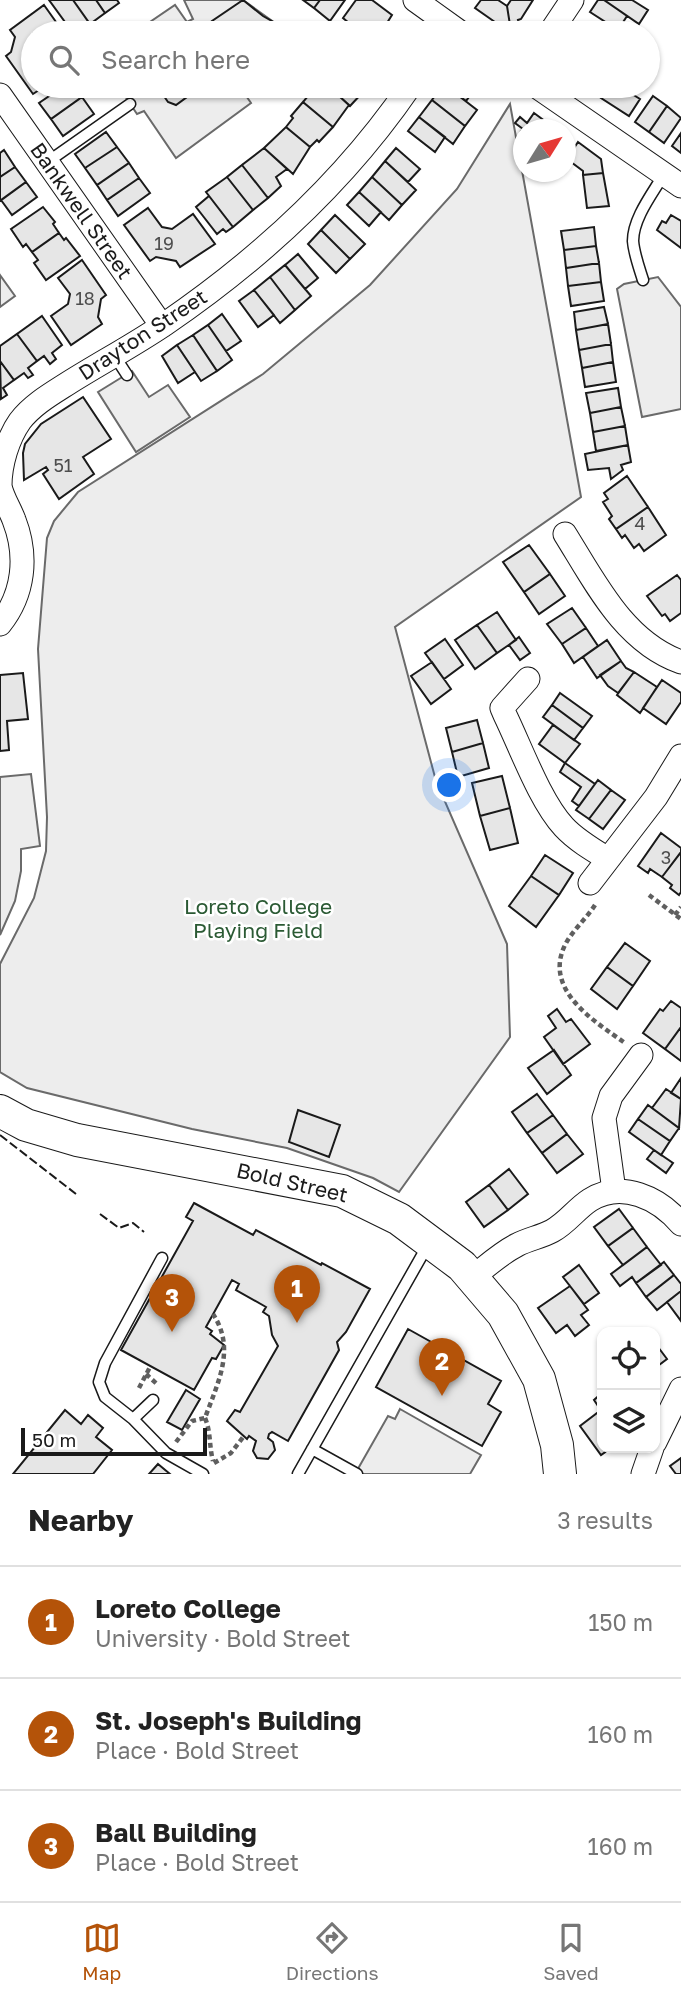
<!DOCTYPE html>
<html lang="en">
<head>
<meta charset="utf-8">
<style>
  :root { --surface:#fff; --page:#f6f6f6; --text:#222; --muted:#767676; --line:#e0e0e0; --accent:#b45309 }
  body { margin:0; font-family:"Golos Text",sans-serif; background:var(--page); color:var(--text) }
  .controls { position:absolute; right:21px; bottom:21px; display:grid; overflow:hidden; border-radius:14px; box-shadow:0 2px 5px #0004 }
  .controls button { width:63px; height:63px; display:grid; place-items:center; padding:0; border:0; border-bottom:2px solid var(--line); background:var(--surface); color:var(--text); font:35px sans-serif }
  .compass { position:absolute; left:513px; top:119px; width:63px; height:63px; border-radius:50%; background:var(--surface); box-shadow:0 2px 5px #0004; rotate:53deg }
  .scale { position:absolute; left:21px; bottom:18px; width:186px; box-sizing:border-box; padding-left:7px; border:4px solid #1a1a1a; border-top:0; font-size:19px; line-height:24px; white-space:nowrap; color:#1a1a1a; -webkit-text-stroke:5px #fff; paint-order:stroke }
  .you { position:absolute; left:450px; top:786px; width:24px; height:24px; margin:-18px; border:5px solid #fff; border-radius:50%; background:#1a73e8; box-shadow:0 0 0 10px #1a73e833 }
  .badge { display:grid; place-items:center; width:46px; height:46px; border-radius:50%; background:var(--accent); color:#fff; font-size:23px; font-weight:700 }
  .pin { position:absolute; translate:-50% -58px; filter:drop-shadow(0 2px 4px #0008) }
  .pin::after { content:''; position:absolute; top:37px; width:24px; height:21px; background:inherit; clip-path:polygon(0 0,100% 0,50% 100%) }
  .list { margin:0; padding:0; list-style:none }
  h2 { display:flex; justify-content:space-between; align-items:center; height:91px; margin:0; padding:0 28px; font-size:30px }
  h2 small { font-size:23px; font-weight:400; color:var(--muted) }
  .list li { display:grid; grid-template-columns:46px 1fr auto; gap:21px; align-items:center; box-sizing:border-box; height:112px; padding:0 28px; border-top:2px solid var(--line) }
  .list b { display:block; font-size:26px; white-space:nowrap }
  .list p { margin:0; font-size:23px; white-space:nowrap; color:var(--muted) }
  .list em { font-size:23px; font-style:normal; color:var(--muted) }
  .icon { flex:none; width:38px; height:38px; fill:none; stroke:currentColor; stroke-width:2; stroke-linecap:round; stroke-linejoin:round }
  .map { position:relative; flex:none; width:681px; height:1474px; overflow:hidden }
  .search { position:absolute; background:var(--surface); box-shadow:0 2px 5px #0004; left:21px; right:21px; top:21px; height:77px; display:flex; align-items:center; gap:18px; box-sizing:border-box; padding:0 24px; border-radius:38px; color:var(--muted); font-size:26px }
  .sheet { height:427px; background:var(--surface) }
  nav { display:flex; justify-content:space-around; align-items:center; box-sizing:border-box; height:98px; border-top:2px solid var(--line); background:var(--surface); font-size:19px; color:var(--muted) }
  nav a { display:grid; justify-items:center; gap:4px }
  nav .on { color:var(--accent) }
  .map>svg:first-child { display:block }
  .built { fill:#ededed; stroke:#6a6a6a; stroke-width:2 }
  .building { fill:#e6e6e6; stroke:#1a1a1a; stroke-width:2 }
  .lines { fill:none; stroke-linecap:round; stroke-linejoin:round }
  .lane-casing { stroke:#1a1a1a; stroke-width:13 }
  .street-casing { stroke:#1a1a1a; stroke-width:25 }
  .secondary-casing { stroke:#1a1a1a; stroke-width:34 }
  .path { stroke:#5f5f5f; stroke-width:4.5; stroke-dasharray:5 3.5; stroke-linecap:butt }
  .lane { stroke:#fff; stroke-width:10 }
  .street { stroke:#fff; stroke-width:23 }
  .secondary { stroke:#fff; stroke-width:32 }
  .fence { stroke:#1a1a1a; stroke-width:2; stroke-dasharray:9 3.5; stroke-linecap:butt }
  .labels { text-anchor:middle; stroke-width:5; stroke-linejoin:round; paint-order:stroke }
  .number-label { font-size:18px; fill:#4d4d4d }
  .street-label { font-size:21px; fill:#1a1a1a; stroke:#fff }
  .park-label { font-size:21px; fill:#2b5a34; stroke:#fff }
</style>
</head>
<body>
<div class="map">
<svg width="681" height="1474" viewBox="0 0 681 1474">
  <rect width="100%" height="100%" fill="#fff"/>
  <path class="built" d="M184,0H243L289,33H153L147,24L175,5L187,22L193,19Z
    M126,86H242L240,87L251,103L176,158L144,111L137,114L123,93L127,88Z
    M510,104L581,497L395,627L436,781L507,944L510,1037L399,1192L373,1178L287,1148L192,1129L27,1088L0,1072V964L34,898L46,851L47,817L38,649L47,538L54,521L78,492L263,374L370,285L457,189Z
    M0,275L15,296L0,307Z
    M658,277L681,307V409L642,417L617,289L624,284Z
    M132,371L149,397L168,385L190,417L136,452L98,392Z
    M31,774L40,846L21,849V871L15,901L0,935V777Z
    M400,1409L481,1455L470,1474H355L388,1416L395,1419Z"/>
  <path class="building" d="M49,0H73L90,24L77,33H73Z
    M73,0H96L105,13L90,24Z
    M96,0H117L119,3L105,13Z
    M243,0L263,16L284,28L276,33H220L212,21Z
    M303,0H320L314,8Z
    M320,0H345L330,21L314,8Z
    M356,0H372L392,15L387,23L389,33H361L343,18Z
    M481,0H498L507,6L510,25L502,27L475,8Z
    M511,0H533L521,19L518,20L519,23L510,25L507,6Z
    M598,0H604L627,16L618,30L590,12Z
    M604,0H632L648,10L639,24Z
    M44,5L61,29L56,33H33V86H45L33,94L6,56L11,52L15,37L10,30Z
    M64,86H75L82,97L51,119L39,103Z
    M157,86H202L176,105L168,102Z
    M316,86H328L349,105L333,127L303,102Z
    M328,86H359L364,91L350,106Z
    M442,86H446L477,110L465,126L432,100Z
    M446,86H477L466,101Z
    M610,86H619L640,99L629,116L601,98Z
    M653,96L667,106L649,132L635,122Z
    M82,97L94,114L63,136L51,119Z
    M432,100L465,126L453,144L419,117Z
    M303,102L333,127L319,142L317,140L310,147L286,127L293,118L291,116Z
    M667,106L681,118L664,143L649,132Z
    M534,113L557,130H524V133L521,131L523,129L515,123L520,117L527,123Z
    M419,117L445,137L435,152L408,131Z
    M286,127L310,147L293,174L264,148Z
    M106,132L117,147L85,168L75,154Z
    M681,133V153L672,146Z
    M578,142L601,159L603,173L583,175V171L567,159Z
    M117,147L129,163L97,185L85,168Z
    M264,148L287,169L276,177L281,186L268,198L242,165Z
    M396,148L420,169L408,182L385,161Z
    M4,150L15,167L0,177V153Z
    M385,161L416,190L402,205L372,177Z
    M129,163L139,178L107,200L97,185Z
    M242,165L268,198L253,210L227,177Z
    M15,167L26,182L0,201V177Z
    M603,173L609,206L587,208L583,175Z
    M227,177L253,210L233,227L206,192Z
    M372,177L402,205L389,220L359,192Z
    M139,178L150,193L118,216L107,200Z
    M26,182L37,197L12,215L1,200Z
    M359,192L381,212L369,226L347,205Z
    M209,196L233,227L226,232L223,229L217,234L196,207Z
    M43,207L55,222L53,224L59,233L32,252L26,244L23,247L11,229Z
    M148,208L162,227L172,229L193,214L215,244L180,267L176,261L156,257L150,261L124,225Z
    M335,215L365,244L350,259L321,230Z
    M671,215L681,221V248L657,230L662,221L666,223Z
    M594,227L596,246L564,250L561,231Z
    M321,230L350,259L336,273L308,244Z
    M59,233L64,240L66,238L80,256L46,280L34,263L38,260L32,252Z
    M596,246L599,263L566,268L564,250Z
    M298,254L318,278L305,289L285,265Z
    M82,260L106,295L101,299L98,317L102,324L71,345L51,316L68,304L70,294L58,278Z
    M599,263L601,282L568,286L566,268Z
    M285,265L311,296L295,310L270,277Z
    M270,277L295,310L280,323L254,290Z
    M601,282L604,301L571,306L568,286Z
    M254,290L274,315L258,327L239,301Z
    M604,307L608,324L576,330L574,312Z
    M222,314L241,341L226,351L208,325Z
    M42,316L62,345L52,353L56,359L50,364L44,356L37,361L17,334Z
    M608,324L611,344L579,350L576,330Z
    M208,325L232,360L217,371L193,335Z
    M17,334L37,361L28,368L33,375L28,378L24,373L14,380L0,361V346Z
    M193,335L217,371L201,381L177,345Z
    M611,344L613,362L582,368L579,350Z
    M177,345L195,372L178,383L162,356Z
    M0,361L14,380L3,388L7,395L1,399Z
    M613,362L616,382L585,387L582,368Z
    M618,388L621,407L590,413L586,393Z
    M83,397L111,439L83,457L94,474L59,499L43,474L48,470L46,467L24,480L23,453L25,444L41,424Z
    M621,407L625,426L593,432L590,413Z
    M625,426L628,445L596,451L593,432Z
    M628,445L631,462L621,465L623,470L611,479L609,468L588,470L585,454Z
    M627,476L648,507L616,529L609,519L612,516L603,502L608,499L604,493Z
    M648,507L666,535L644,551L639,544L634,548L625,535L622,538L616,529Z
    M529,545L550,574L524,592L503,562Z
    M550,574L565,596L539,614L524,592Z
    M677,575L681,580V613L670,621L665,614L662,616L647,596Z
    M572,608L586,628L562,644L547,624Z
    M497,612L516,640L497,653L477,625Z
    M477,625L497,653L475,669L455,640Z
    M586,628L598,646L574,663L562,644Z
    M519,637L530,653L520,660L509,645Z
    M445,639L463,665L444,679L425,653Z
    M607,640L621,661L597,678L583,657Z
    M621,661L626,668L634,672L618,693L608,686L600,675Z
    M432,662L451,689L431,704L411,676Z
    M634,672L657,687L640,713L617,695Z
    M23,673L28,719L7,721L9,750L0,751V675Z
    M662,680L681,693V702L666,724L643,708Z
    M560,693L592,716L583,728L552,705Z
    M552,705L583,728L574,740L543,717Z
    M477,720L483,743L452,752L446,728Z
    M553,725L580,744L565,763L539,744Z
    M483,743L489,768L458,777L452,752Z
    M565,763L595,784L579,806L572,801L581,787L560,772Z
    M502,776L510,808L480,816L472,783Z
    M598,780L611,790L589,819L576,810Z
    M611,790L625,800L603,829L589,819Z
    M510,808L518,843L490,850L480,816Z
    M661,833L681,848V852L662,877L650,869L648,873L638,866Z
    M681,852V892L679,895L670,888L672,885L662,877Z
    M545,855L573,873L559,895L531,876Z
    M531,876L559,895L536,927L509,906Z
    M625,943L650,961L633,986L607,967Z
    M607,967L633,986L617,1009L591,989Z
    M671,1001L681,1008V1027L665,1049L643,1033L660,1009L663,1011Z
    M557,1009L566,1022L571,1019L590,1044L563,1064L544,1037L556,1028L548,1016Z
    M681,1027V1061L665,1049Z
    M554,1050L571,1075L547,1094L528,1068Z
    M681,1078V1099L671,1093Z
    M666,1089L681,1099L679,1128L652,1108Z
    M537,1094L553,1115L527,1133L512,1112Z
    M648,1105L679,1128L670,1141L638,1119Z
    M298,1110L340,1125L329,1157L289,1142Z
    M553,1115L567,1134L542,1153L527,1133Z
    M638,1119L670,1141L661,1155L629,1132Z
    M567,1134L583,1154L557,1173L542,1153Z
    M654,1150L673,1163L666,1173L647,1159Z
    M509,1169L528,1194L508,1210L489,1185Z
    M489,1185L508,1210L484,1227L466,1202Z
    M194,1203L253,1235L256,1230L321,1265L322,1263L370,1289L346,1332L337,1342L339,1350L288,1441L272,1432L269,1434L268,1438L273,1442L275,1450L268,1459L257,1458L253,1451L256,1441L249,1436L247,1439L227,1421L235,1410L240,1412L278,1346L272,1335L269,1316L263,1312L266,1307L236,1290L239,1284L232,1280L206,1327L212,1331L210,1334L224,1345L216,1359L212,1358L194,1390L121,1350L193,1221L186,1217Z
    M619,1209L633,1228L608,1246L594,1227Z
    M633,1228L647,1247L623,1265L608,1246Z
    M647,1247L661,1265L636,1283L632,1277L620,1286L611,1274Z
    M664,1262L674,1275L646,1297L636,1283Z
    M579,1265L599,1293L584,1304L563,1277Z
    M674,1275L681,1284V1291L657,1310L646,1297Z
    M570,1286L588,1310L581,1315L589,1325L575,1336L567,1325L556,1333L538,1308Z
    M681,1291V1321L667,1302Z
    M408,1329L501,1381L488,1404L501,1412L482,1446L376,1387Z
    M655,1343L667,1359L655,1368Z
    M186,1390L200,1399L182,1430L167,1422Z
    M602,1393V1412L594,1400Z
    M65,1410L81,1424L88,1415L103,1428L96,1437L112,1450L93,1474H13Z
    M601,1410L602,1448H611L601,1455L580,1426Z
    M681,1458V1474H676L670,1466Z
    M158,1464L170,1474H149Z"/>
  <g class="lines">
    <g class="lane-casing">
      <path id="lane" d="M46,163L130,104
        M643,280C639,267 634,254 633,241C633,218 653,193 664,174
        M114,355L127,375
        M162,1258L105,1363L99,1382L105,1397L133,1419L166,1453L203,1474
        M133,1419L153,1400
        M312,1449L357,1474
        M298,1474L429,1243"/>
    </g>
    <g class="street-casing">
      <path id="street" d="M415,0L461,33
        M550,33L572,0
        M536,86L681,186
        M0,95L162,326
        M565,534C595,582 624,642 681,662
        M0,624C24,594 28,556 14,520C10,509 2,497 0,486C0,464 8,438 20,421C33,404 53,393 70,382C102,362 134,345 165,324C260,259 345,181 410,86
        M528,679L502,708L505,715C521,748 540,801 564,827C576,840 593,850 608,859
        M590,883L656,797L681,756
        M614,1191L604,1118L611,1096L641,1055
        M473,1277C487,1266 501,1253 517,1245C528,1239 541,1237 552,1231C567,1223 576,1209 590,1200C622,1180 659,1198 681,1224
        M655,1442L681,1389
        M643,1474L652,1448"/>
    </g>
    <g class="secondary-casing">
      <path id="secondary" d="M0,1111L26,1125L77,1140L342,1191L399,1219L462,1266L503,1314L539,1379L557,1445L560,1474"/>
    </g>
    <path class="path" d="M649,895L681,919
      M595,905C586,919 572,931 565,945C543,990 594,1021 625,1043
      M675,915L681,907
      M146,1374L157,1384
      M139,1388L150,1367
      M205,1418C211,1432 209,1446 213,1461
      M176,1442L192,1421L205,1418C218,1382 236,1349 213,1314
      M214,1463L231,1453L244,1436"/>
    <use href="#lane" class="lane"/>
    <use href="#street" class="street"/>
    <use href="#secondary" class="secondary"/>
    <path class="fence" d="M0,1135L76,1194
      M100,1214L119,1228L133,1223L144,1232"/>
  </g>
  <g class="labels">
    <g class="number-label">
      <text x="164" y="250">19</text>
      <text x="85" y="305">18</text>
      <text x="63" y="472">51</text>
      <text x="640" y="530">4</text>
      <text x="666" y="864">3</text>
    </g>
    <g class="street-label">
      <text transform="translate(81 211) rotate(55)" y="7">Bankwell Street</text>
      <text transform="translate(143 335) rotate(-33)" y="7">Drayton Street</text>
      <text transform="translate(292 1183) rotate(13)" y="7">Bold Street</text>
    </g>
    <g class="park-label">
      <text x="258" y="914">Loreto College<tspan x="258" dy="24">Playing Field</tspan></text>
    </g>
  </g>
</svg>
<div class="controls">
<button><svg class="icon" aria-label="locate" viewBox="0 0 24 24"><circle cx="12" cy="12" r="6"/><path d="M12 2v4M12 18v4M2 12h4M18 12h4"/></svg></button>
<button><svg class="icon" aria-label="layers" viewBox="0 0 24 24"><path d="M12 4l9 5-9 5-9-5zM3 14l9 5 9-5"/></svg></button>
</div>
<svg class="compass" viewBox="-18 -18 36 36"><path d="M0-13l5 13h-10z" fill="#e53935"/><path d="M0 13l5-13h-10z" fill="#767676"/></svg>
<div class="scale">50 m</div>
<div class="you"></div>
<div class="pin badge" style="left:297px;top:1323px">1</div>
<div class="pin badge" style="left:442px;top:1396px">2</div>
<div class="pin badge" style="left:172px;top:1332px">3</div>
<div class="search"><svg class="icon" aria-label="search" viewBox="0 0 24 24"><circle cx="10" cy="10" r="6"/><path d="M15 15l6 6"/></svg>Search here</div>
</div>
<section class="sheet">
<h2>Nearby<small>3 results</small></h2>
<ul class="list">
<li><span class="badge">1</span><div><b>Loreto College</b><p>University · Bold Street</p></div><em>150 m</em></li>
<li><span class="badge">2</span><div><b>St. Joseph's Building</b><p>Place · Bold Street</p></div><em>160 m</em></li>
<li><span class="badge">3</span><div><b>Ball Building</b><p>Place · Bold Street</p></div><em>160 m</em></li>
</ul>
</section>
<nav>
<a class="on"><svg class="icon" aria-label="map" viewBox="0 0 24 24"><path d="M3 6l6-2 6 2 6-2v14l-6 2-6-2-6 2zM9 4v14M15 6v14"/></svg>Map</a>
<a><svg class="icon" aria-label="directions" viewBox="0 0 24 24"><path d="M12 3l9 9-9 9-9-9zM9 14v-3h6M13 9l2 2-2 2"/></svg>Directions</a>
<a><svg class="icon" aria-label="saved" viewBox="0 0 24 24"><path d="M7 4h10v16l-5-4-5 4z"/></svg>Saved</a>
</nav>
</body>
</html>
